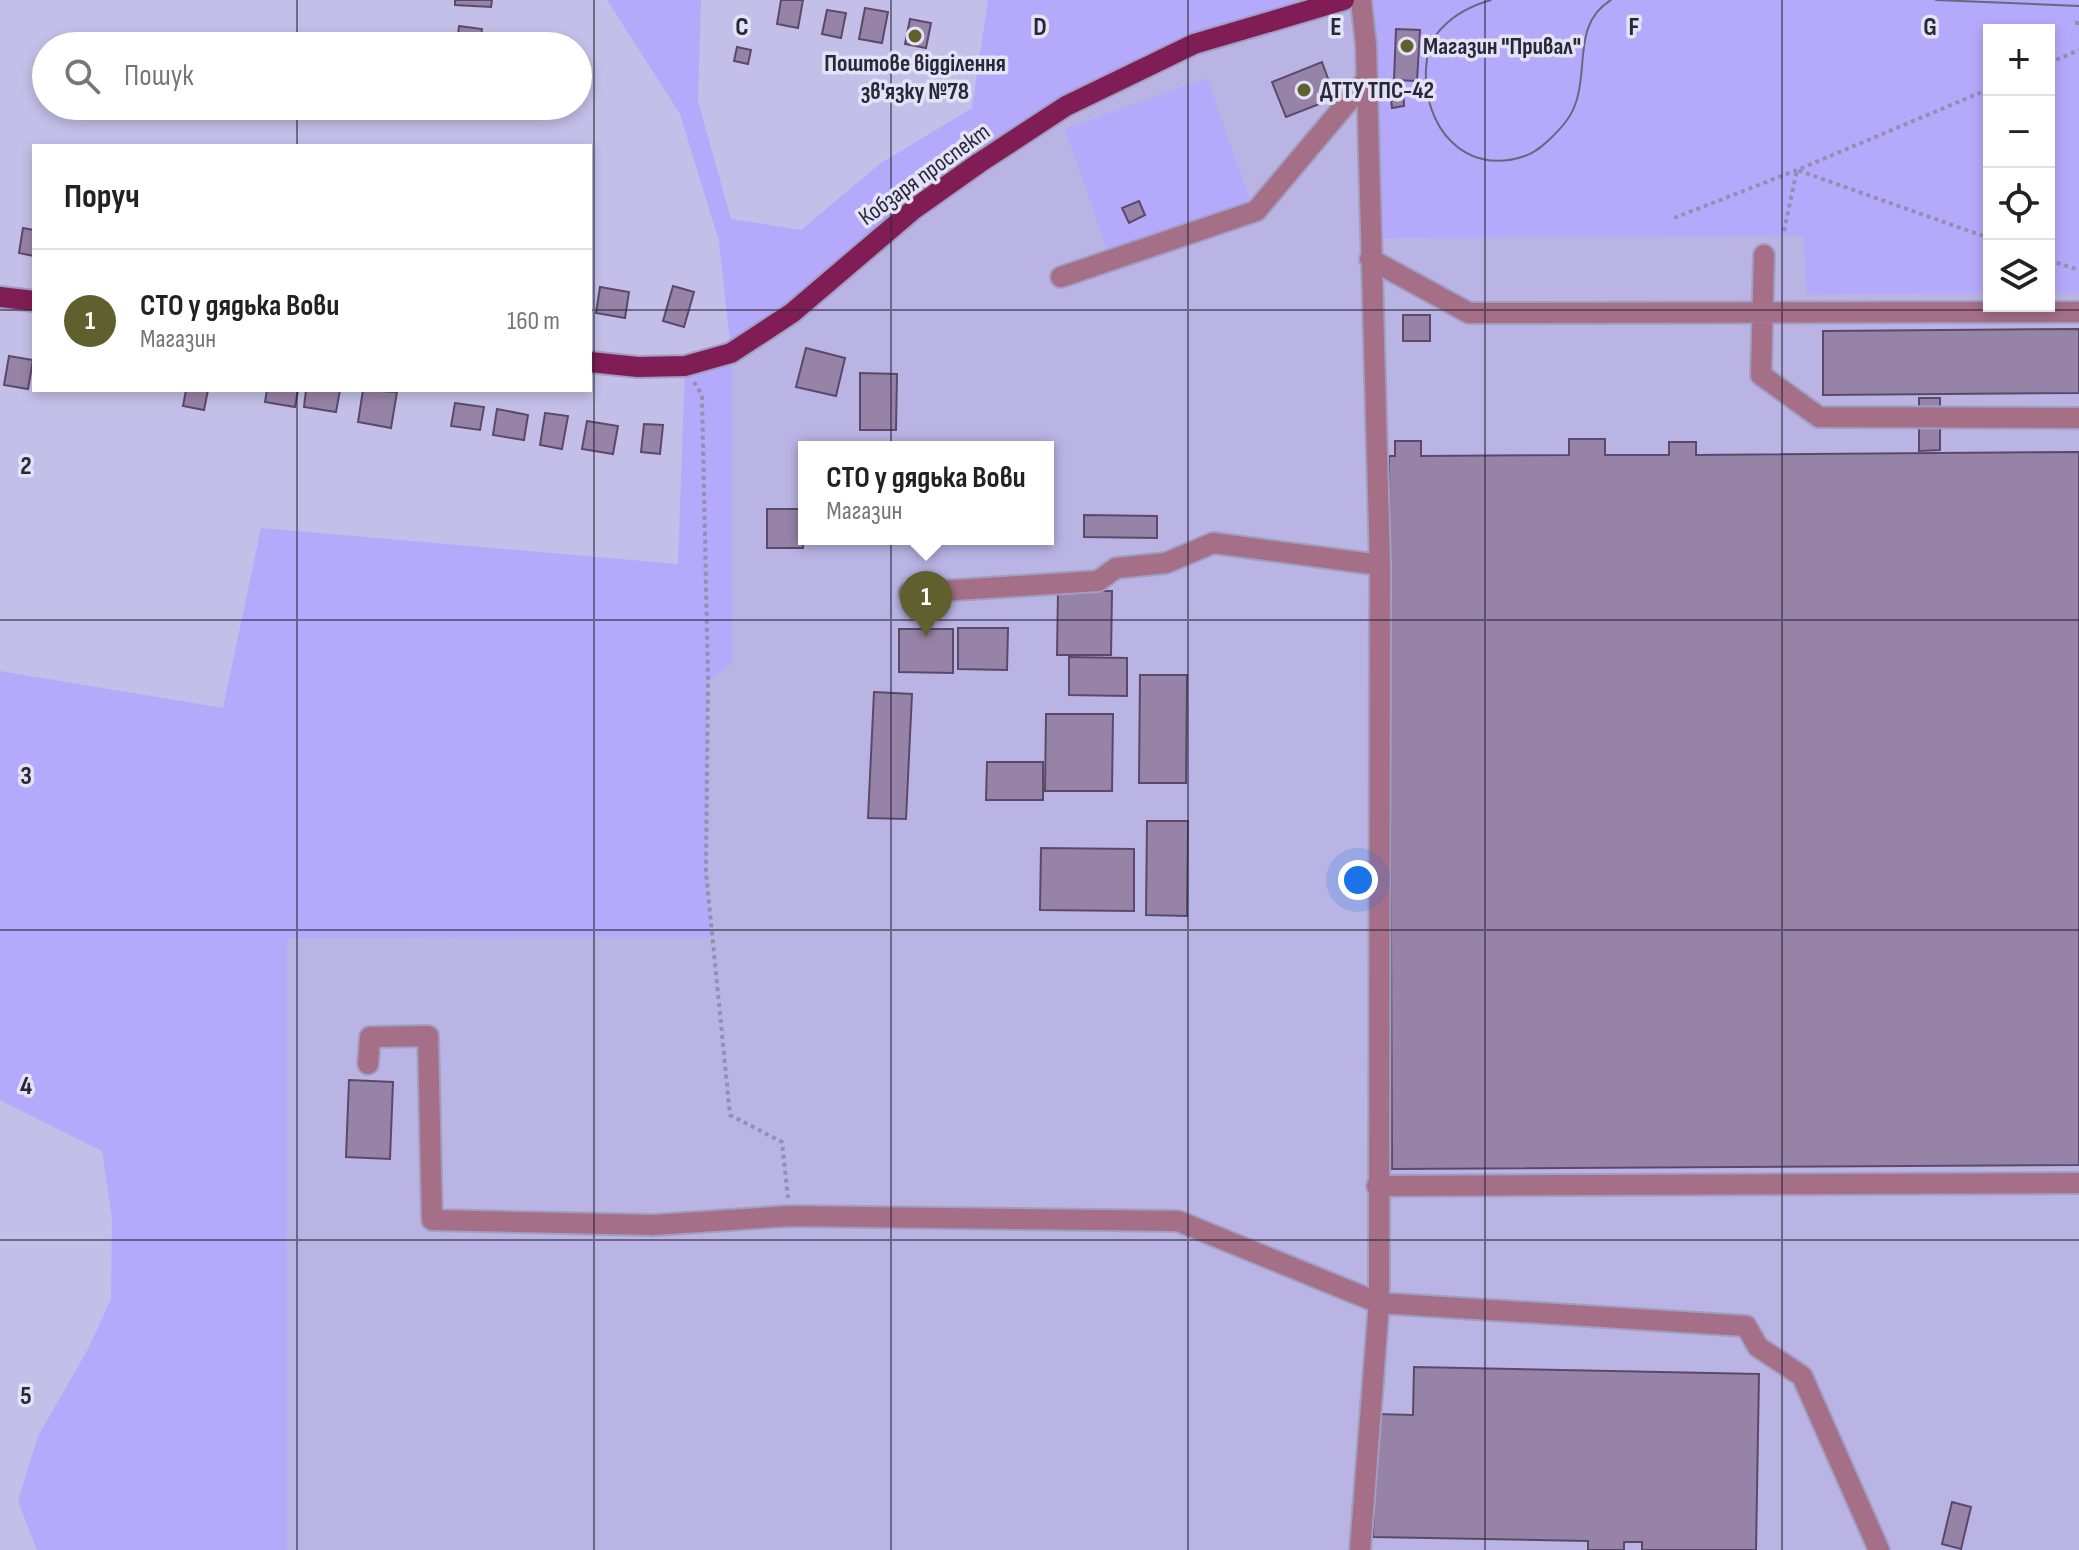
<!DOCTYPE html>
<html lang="uk">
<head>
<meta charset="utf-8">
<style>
  :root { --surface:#fff; --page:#f2f2f2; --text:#222; --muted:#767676; --line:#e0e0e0; --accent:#5f602d }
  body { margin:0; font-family:"Sofia Sans Condensed",sans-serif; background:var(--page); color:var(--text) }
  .controls { position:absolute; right:24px; top:24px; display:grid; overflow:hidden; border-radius:0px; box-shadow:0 4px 12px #0003 }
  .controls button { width:72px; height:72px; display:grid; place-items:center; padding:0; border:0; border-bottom:2px solid var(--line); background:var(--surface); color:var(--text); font:40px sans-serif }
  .you { position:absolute; left:1358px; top:880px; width:28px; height:28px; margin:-20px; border:6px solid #fff; border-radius:50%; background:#1a73e8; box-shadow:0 0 0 12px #1a73e833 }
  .badge { display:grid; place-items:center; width:52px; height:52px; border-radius:50%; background:var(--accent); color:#fff; font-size:26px; font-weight:700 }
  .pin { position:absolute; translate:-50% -66px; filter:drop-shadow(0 2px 4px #0008) }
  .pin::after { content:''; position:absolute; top:42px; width:28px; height:24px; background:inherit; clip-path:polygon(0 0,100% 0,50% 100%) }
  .popup { position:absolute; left:798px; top:441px; width:256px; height:104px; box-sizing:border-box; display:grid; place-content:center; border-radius:0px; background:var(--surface); filter:drop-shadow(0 2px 6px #0005); font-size:26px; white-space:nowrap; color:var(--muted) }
  .popup b { font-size:30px; color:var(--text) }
  .popup::after { content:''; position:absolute; left:50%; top:100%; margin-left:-16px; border:16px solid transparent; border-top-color:var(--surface) }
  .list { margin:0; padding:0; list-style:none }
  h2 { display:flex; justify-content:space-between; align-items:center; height:104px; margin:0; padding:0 32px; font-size:34px }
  h2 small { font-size:26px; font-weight:400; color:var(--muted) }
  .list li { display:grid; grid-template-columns:52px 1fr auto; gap:24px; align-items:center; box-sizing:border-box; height:144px; padding:0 32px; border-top:2px solid var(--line) }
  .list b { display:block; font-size:30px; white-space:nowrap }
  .list p { margin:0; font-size:26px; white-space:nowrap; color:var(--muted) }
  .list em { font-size:26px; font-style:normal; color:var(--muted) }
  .icon { flex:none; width:44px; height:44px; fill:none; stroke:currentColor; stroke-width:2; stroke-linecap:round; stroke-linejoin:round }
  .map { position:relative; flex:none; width:2079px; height:1550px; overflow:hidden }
  .search { position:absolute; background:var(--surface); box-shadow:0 4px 12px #0003; left:32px; top:32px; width:560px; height:88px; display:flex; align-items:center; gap:20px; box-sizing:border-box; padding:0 28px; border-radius:44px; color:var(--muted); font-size:30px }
  .panel { position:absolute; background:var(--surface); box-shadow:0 4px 12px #0003; left:32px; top:144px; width:560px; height:248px; border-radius:0px }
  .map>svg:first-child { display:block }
  .built { fill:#b9b4e4; fill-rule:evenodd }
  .green { fill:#b5a9fb }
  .building { fill:#9783a7; stroke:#5b496a; stroke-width:2 }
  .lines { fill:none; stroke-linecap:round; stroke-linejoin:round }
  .minor-casing { stroke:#a19ec1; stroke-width:24 }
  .major-casing { stroke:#a19ec1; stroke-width:24 }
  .path { stroke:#938fb0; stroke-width:4; stroke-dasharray:4 4; stroke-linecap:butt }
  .minor { stroke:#a56f88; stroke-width:20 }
  .major { stroke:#801d56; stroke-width:20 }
  .tram { stroke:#696680; stroke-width:2 }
  .grid { fill:none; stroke:#2a2838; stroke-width:2; stroke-opacity:0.55 }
  .poi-dot { fill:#5f602d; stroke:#e4e2f7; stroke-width:3 }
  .labels { text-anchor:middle; stroke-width:7; stroke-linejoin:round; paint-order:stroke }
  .poi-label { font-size:24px; font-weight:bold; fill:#2a2838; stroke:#e4e2f7; text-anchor:start }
  .street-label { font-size:24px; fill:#2a2838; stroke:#e4e2f7 }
  .grid-label { font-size:26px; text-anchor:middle; font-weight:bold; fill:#2a2838; stroke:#e4e2f7; stroke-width:7; stroke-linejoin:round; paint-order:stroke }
</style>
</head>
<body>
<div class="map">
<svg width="2079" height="1550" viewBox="0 0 2079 1550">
  <rect width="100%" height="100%" fill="#c3bfe8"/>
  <path class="built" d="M1361,0L1370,238L1803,236L1808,295L1989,293V306H2049V293H2079V1550H287V938L711,937L706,872L708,681L732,663L731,353L979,163L1194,44ZM804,447H1048V539H804Z"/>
  <path class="green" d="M607,0H701L698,101L731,219L801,230L881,163L972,108L988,0H1344L1194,44L1066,106L732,353V664L708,681L706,872L712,937L287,938V1550H37L18,1501L38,1436L88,1349L111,1299L112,1218L102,1151L0,1100V671L223,708L261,528L678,564L685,366L731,352L719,241L680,114Z
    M1361,0H2079V293H2049V30H1989V293L1807,295L1803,236L1370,238Z
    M1207,78L1250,201L1108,252L1065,129Z"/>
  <path class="building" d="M455,0H492L491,7L455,5Z
    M781,0H803L798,28L777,24Z
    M865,8L888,12L882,43L859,39Z
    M827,10L846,13L841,38L822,34Z
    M910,19L931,23L926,48L905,44Z
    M459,26L482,29L480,46H457Z
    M1396,29L1420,30L1417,81L1394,80Z
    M737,47L751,50L748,64L734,61Z
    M1322,62L1335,98L1286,117L1272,82Z
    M1403,82L1404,106L1392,108L1389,83Z
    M1139,201L1145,215L1129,223L1122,208Z
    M23,228L34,230V256L19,253Z
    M673,286L694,292L684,327L663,321Z
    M600,287L629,292L625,318L596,313Z
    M1403,315H1430V341H1403Z
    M2079,329V393L1823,395V331Z
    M806,348L845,358L836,396L796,387Z
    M9,356L33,360L28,389L4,385Z
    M860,373L897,374L896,430H860Z
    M186,390H208L204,410L183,406Z
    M267,390H298L295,407L265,402Z
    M306,390H340L336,412L304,407Z
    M363,390L397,392L391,428L358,422Z
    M1919,398H1940V450L1919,451Z
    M455,403L484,407L480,430L451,426Z
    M497,409L528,415L524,440L493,435Z
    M545,413L568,416L562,449L540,445Z
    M587,421L618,426L613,454L582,449Z
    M644,424L663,425L660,454L641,452Z
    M1569,439H1605V455H1669V442H1696V455L2079,452V1165L1392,1169L1389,456H1395V441H1421V456L1569,455Z
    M767,509H804L803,548H767Z
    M1084,515L1157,516V538L1084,537Z
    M1058,591H1112L1111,655H1057Z
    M958,628H1008L1007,670L958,669Z
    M899,629H953V673L899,672Z
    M1069,657L1127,658V696L1069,695Z
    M1140,675H1187L1186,783H1139Z
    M874,692L912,694L906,819L868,818Z
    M1046,714H1113L1112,791H1045Z
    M987,762H1043V800H986Z
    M1147,821H1188L1187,916L1146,915Z
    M1041,848L1134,849V911L1040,910Z
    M349,1080L393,1082L390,1159L346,1157Z
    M1414,1367L1759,1374L1756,1550H1642V1542H1624V1550H1588V1541L1373,1537L1376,1414L1413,1415Z
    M1952,1502L1971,1507L1961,1549L1942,1544Z"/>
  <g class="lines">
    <g class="minor-casing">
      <path id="minor" d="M1764,255L1761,375L1819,417L2079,418
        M1370,259L1469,313L2079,312
        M1061,277L1256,211L1367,79
        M909,593L1098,581L1116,568L1166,563L1213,543L1380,565
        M368,1064L370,1037L428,1036L432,1220L653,1225L790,1216L1178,1221L1379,1303L1746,1326L1758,1347L1802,1376L1879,1550
        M1377,1186L2079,1183
        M1360,1550L1379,1303L1380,565L1366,45L1361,0"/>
    </g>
    <g class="major-casing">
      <path id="major" d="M0,297L34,301
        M590,362L638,367L685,366L731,353L792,313L914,209L979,163L1066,106L1194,44L1344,0"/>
    </g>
    <path class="path" d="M2075,23H2079
      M2049,63L2079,50
      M1674,218L1797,170L1989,89
      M1784,231L1797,170L1989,238
      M2049,260L2079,270
      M694,382L702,395L708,681L706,872L730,1115L782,1142L788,1198"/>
    <use href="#minor" class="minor"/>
    <use href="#major" class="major"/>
    <path class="tram" d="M1491,0C1470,6 1450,16 1436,35C1428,45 1427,57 1426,69C1423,126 1464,177 1525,156C1535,153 1542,146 1550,139C1560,129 1570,119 1575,105C1589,70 1572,24 1611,0
      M1936,0L2079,6"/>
  </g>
  <path class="grid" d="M297,0V46M594,0V1550M891,0V1550M1188,0V1550M1485,0V1550M1782,0V1550M297,106V146M0,310H34M590,310H2079M297,390V1550M0,620H2079M0,930H2079M0,1240H2079"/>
  <g class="poi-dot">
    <circle cx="915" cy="36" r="8"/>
    <circle cx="1407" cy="46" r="8"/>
    <circle cx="1304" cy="90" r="8"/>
  </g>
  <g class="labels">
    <g class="poi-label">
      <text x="1423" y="54">Магазин "Привал"</text>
      <text x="915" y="71" text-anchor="middle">Поштове відділення<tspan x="915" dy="28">зв'язку №78</tspan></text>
      <text x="1320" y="98">ДТТУ ТПС-42</text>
    </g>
    <g class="street-label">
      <text transform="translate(924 174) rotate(-36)" y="8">Кобзаря проспект</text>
    </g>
  </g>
  <g class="grid-label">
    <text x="742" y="35">C</text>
    <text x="1040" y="35">D</text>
    <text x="1336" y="35">E</text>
    <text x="1634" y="35">F</text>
    <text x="1930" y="35">G</text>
    <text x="26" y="474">2</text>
    <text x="26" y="784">3</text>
    <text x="26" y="1094">4</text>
    <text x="26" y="1404">5</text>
  </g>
</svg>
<div class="controls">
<button>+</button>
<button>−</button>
<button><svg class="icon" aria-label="locate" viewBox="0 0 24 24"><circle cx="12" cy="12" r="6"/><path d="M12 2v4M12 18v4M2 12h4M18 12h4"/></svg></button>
<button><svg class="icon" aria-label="layers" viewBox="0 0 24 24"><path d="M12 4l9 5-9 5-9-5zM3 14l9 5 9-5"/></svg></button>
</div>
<div class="you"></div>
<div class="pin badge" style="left:926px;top:637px">1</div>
<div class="popup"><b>СТО у дядька Вови</b>Магазин</div>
<div class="search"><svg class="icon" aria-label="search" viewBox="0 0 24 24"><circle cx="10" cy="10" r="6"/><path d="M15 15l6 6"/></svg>Пошук</div>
<section class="panel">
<h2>Поруч<small></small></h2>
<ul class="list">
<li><span class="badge">1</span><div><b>СТО у дядька Вови</b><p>Магазин</p></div><em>160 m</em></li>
</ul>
</section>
</div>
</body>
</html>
